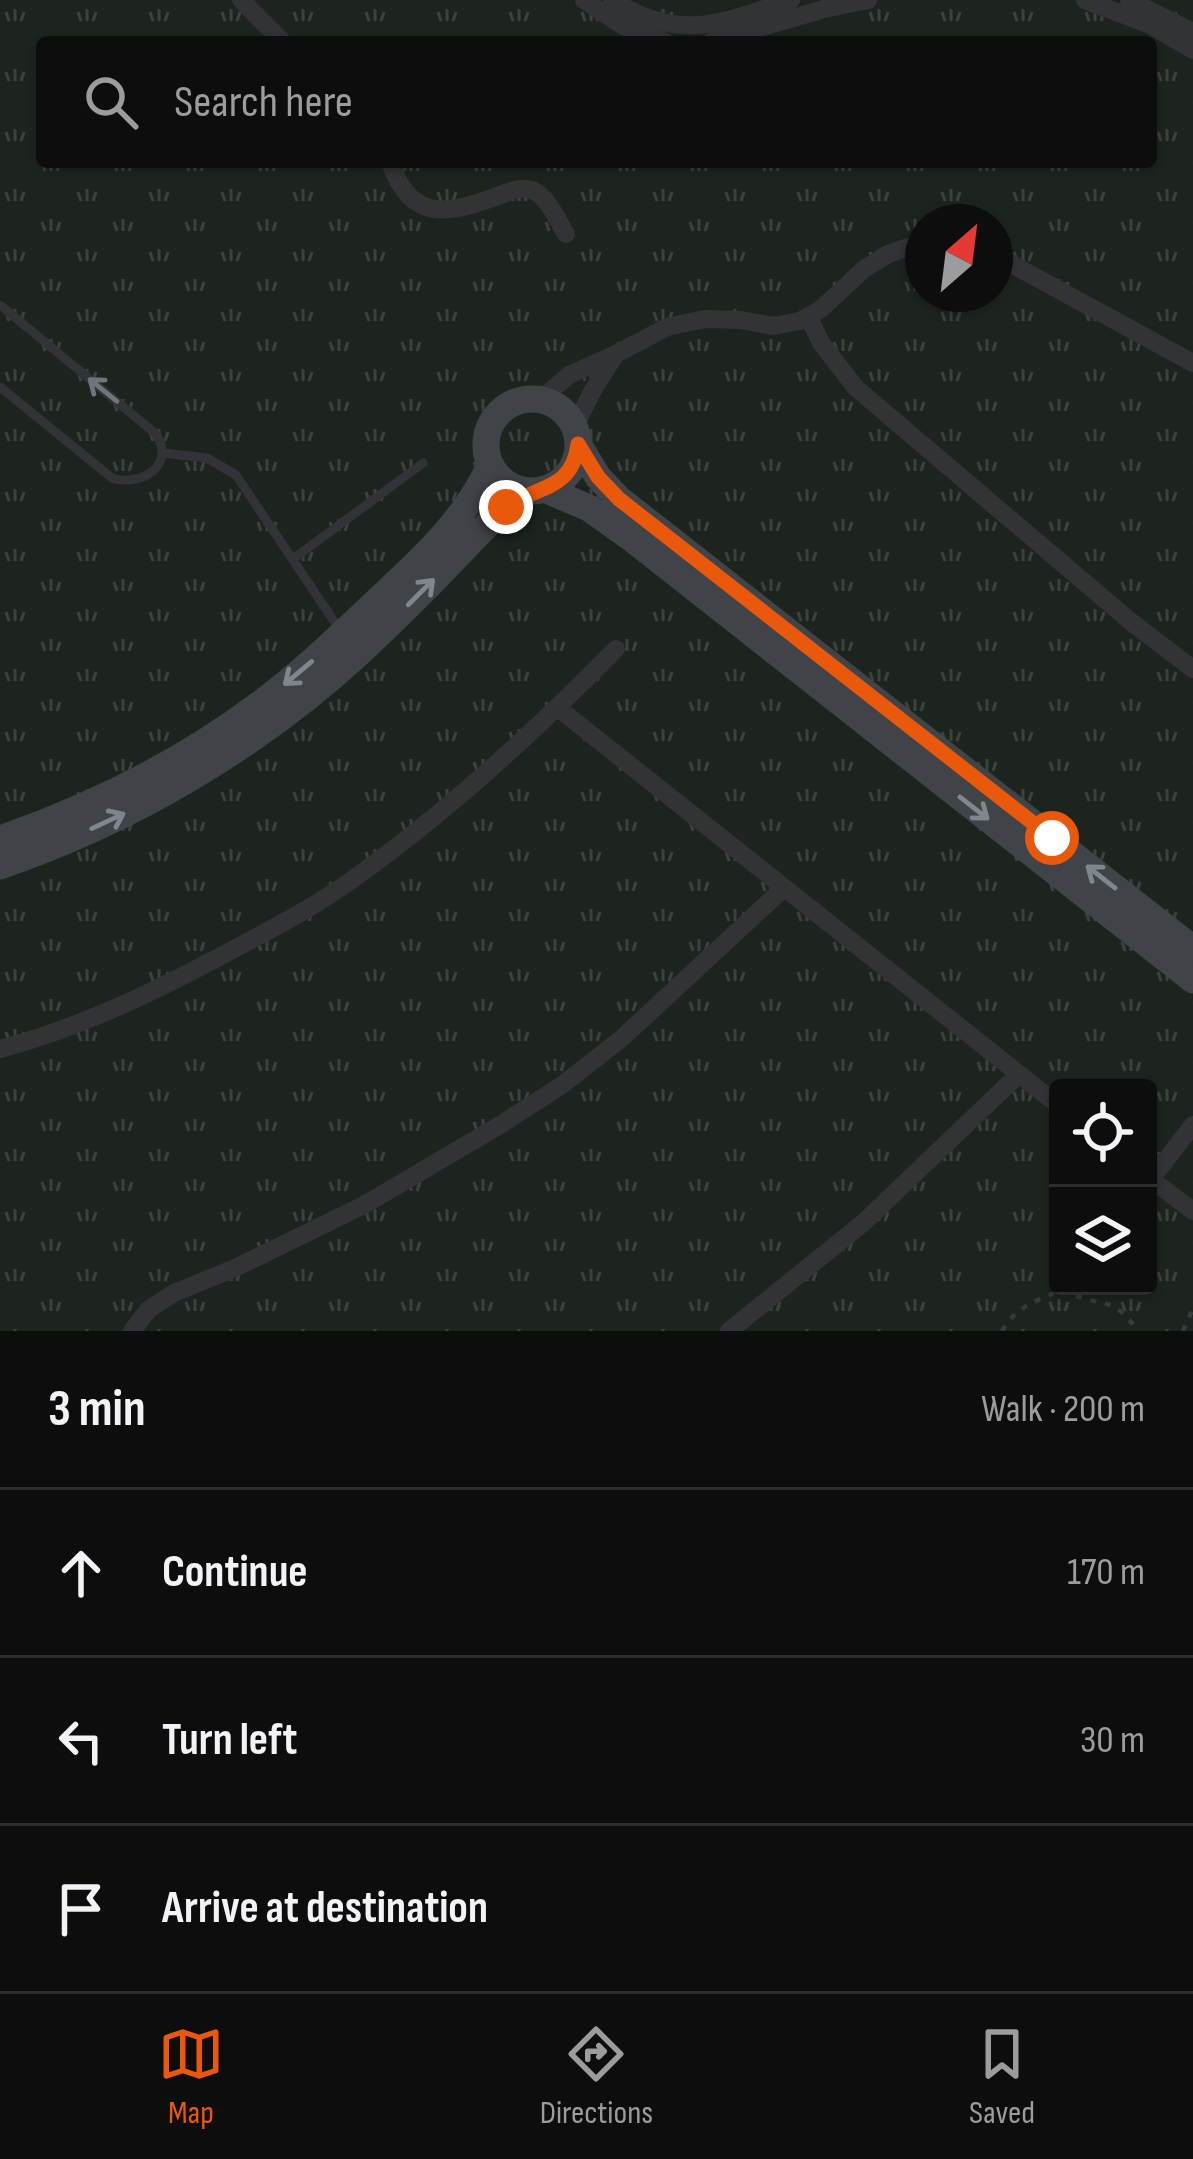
<!DOCTYPE html>
<html lang="en">
<head>
<meta charset="utf-8">
<style>
  :root { --surface:#0d0d0e; --page:#1b1b1c; --text:#f1f3f6; --muted:#9a9c9e; --line:#2d2d2e; --accent:#ea580c }
  body { margin:0; font-family:"Sofia Sans Condensed",sans-serif; background:var(--page); color:var(--text) }
  .controls { position:absolute; right:36px; bottom:36px; display:grid; overflow:hidden; border-radius:12px; box-shadow:0 3px 9px #0004 }
  .controls button { width:108px; height:108px; display:grid; place-items:center; padding:0; border:0; border-bottom:3px solid var(--line); background:var(--surface); color:var(--text); font:60px sans-serif }
  .compass { position:absolute; left:905px; top:204px; width:108px; height:108px; border-radius:50%; background:var(--surface); box-shadow:0 3px 9px #0004; rotate:28deg }
  .stop { position:absolute; width:36px; height:36px; margin:-27px; border:9px solid #ea580c; border-radius:50%; background:#fff }
  .stop.end { background:#ea580c; border-color:#fff; box-shadow:0 3px 12px #0008 }
  .list { margin:0; padding:0; list-style:none }
  h2 { display:flex; justify-content:space-between; align-items:center; height:156px; margin:0; padding:0 48px; font-size:51px }
  h2 small { font-size:39px; font-weight:400; color:var(--muted) }
  .list li { display:grid; grid-template-columns:78px 1fr auto; gap:36px; align-items:center; box-sizing:border-box; height:168px; padding:0 48px; border-top:3px solid var(--line) }
  .list b { display:block; font-size:45px; white-space:nowrap }
  .list em { font-size:39px; font-style:normal; color:var(--muted) }
  .icon { flex:none; width:66px; height:66px; fill:none; stroke:currentColor; stroke-width:2; stroke-linecap:round; stroke-linejoin:round }
  .map { position:relative; flex:none; width:1193px; height:1331px; overflow:hidden }
  .search { position:absolute; background:var(--surface); box-shadow:0 3px 9px #0004; left:36px; right:36px; top:36px; height:132px; display:flex; align-items:center; gap:30px; box-sizing:border-box; padding:0 42px; border-radius:12px; color:var(--muted); font-size:45px }
  .sheet { height:660px; background:var(--surface) }
  nav { display:flex; justify-content:space-around; align-items:center; box-sizing:border-box; height:168px; border-top:3px solid var(--line); background:var(--surface); font-size:33px; color:var(--muted) }
  nav a { display:grid; justify-items:center; gap:6px }
  nav .on { color:var(--accent) }
  .map>svg:first-child { display:block }
  .grass { fill:url(#grass-tufts); fill-rule:evenodd }
  .lines { fill:none; stroke-linecap:round; stroke-linejoin:round }
  .path { stroke:#383a3e; stroke-width:4.5; stroke-dasharray:6 9; stroke-linecap:butt }
  .lane { stroke:#323337; stroke-width:9 }
  .street { stroke:#323337; stroke-width:18 }
  .secondary { stroke:#404347; stroke-width:27 }
  .oneway { stroke:#70747b }
  .oneway2 { stroke:#80868d }
  .route { stroke:#ea580c; stroke-width:15 }
</style>
</head>
<body>
<div class="map">
<svg width="1193" height="1331" viewBox="0 0 1193 1331">
  <defs>
    <pattern id="grass-tufts" width="24" height="20" patternUnits="userSpaceOnUse" patternTransform="scale(3)"><rect width="24" height="20" fill="#1d241d"/><path d="M3 7l-1-3M5 7V3M7 7l1-3M15 17l-1-3M17 17v-4M19 17l1-3" fill="none" stroke="#3b413b"/></pattern>
  </defs>
  <rect width="100%" height="100%" fill="#111112"/>
  <path class="grass" d="M0,0H1193V1331H0ZM42,42H1151V162H42ZM923,222H995V294H923ZM1058,1088H1148V1286H1058Z"/>
  <g class="lines">
    <path class="path" d="M1063,1288C1092,1310 1114,1291 1137,1331
      M1002,1331C1020,1301 1039,1303 1066,1286
      M1183,1331L1193,1308"/>
    <path class="lane" d="M0,305L156,434C176,465 142,487 112,478L0,387
      M163,453L207,458L236,475L340,630
      M293,559L423,463"/>
    <path class="street" d="M241,0L283,42
      M584,0L623,26L665,42
      M612,0C680,43 721,23 791,0
      M1085,0L1148,24L1193,50
      M1129,0L1193,32
      M711,42L824,9L868,0
      M390,162C410,221 446,215 495,197C507,193 519,186 532,190C548,196 557,220 566,234
      M995,255L1193,363
      M809,317L821,343L856,388L1130,621L1193,669
      M540,400L569,375L616,354L667,327L705,319L741,320L773,326L800,321L821,309L864,269L888,254L923,242
      M574,428L593,390L616,354
      M558,708L1058,1105
      M0,1049C78,1028 148,995 219,957C262,934 306,912 346,884C444,815 532,734 616,649
      M1148,1177L1193,1211
      M1151,1179L1193,1125
      M132,1331L149,1309L174,1293L235,1268L364,1205L500,1125L562,1085L621,1039L784,888
      M729,1331L863,1223L1019,1074"/>
    <path class="secondary" d="M486 445a46 46 0 1 1 92 0a46 46 0 1 1-92 0Z
      M578,444L598,477L619,499L1193,949
      M544,489L589,508L631,538L1193,980
      M0,839C92,807 183,762 261,703C303,672 341,635 379,599C423,558 464,521 490,466
      M0,866C131,821 257,747 359,653C392,622 425,590 456,557C480,532 501,508 531,491"/>
  </g>
  <defs><path id="oneway-shaft" d="M-6 0H5M1.5-3L5.5 0L1.5 3" fill="none" stroke-width="1.6" stroke-linecap="round" stroke-linejoin="round" transform="scale(3)"/></defs>
  <use class="oneway" href="#oneway-shaft" transform="translate(103 390) rotate(-141)"/>
  <g class="oneway2">
    <use href="#oneway-shaft" transform="translate(421 592) rotate(-45)"/>
    <use href="#oneway-shaft" transform="translate(298 673) rotate(140)"/>
    <use href="#oneway-shaft" transform="translate(974 808) rotate(38)"/>
    <use href="#oneway-shaft" transform="translate(108 821) rotate(-25)"/>
    <use href="#oneway-shaft" transform="translate(1101 877) rotate(-142)"/>
  </g>
  <g class="lines">
    <path class="route" d="M506,507C538,485 572,491 578,444L598,477L619,499L1052,838"/>
  </g>
</svg>
<div class="controls">
<button><svg class="icon" aria-label="locate" viewBox="0 0 24 24"><circle cx="12" cy="12" r="6"/><path d="M12 2v4M12 18v4M2 12h4M18 12h4"/></svg></button>
<button><svg class="icon" aria-label="layers" viewBox="0 0 24 24"><path d="M12 4l9 5-9 5-9-5zM3 14l9 5 9-5"/></svg></button>
</div>
<svg class="compass" viewBox="-18 -18 36 36"><path d="M0-13l5 13h-10z" fill="#e53935"/><path d="M0 13l5-13h-10z" fill="#9a9c9e"/></svg>
<div class="stop" style="left:1052px;top:838px"></div>
<div class="stop end" style="left:506px;top:507px"></div>
<div class="search"><svg class="icon" aria-label="search" viewBox="0 0 24 24"><circle cx="10" cy="10" r="6"/><path d="M15 15l6 6"/></svg>Search here</div>
</div>
<section class="sheet">
<h2>3 min<small>Walk · 200 m</small></h2>
<ul class="list">
<li><svg class="icon" aria-label="ahead" viewBox="0 0 24 24"><path d="M12 20V5M6 11l6-6 6 6"/></svg><div><b>Continue</b></div><em>170 m</em></li>
<li><svg class="icon" aria-label="left" viewBox="0 0 24 24"><path d="M17 20v-9H6M10 6l-5 5 5 5"/></svg><div><b>Turn left</b></div><em>30 m</em></li>
<li><svg class="icon" aria-label="arrive" viewBox="0 0 24 24"><path d="M6 21V4h12l-3 4 3 4H6"/></svg><div><b>Arrive at destination</b></div></li>
</ul>
</section>
<nav>
<a class="on"><svg class="icon" aria-label="map" viewBox="0 0 24 24"><path d="M3 6l6-2 6 2 6-2v14l-6 2-6-2-6 2zM9 4v14M15 6v14"/></svg>Map</a>
<a><svg class="icon" aria-label="directions" viewBox="0 0 24 24"><path d="M12 3l9 9-9 9-9-9zM9 14v-3h6M13 9l2 2-2 2"/></svg>Directions</a>
<a><svg class="icon" aria-label="saved" viewBox="0 0 24 24"><path d="M7 4h10v16l-5-4-5 4z"/></svg>Saved</a>
</nav>
</body>
</html>
